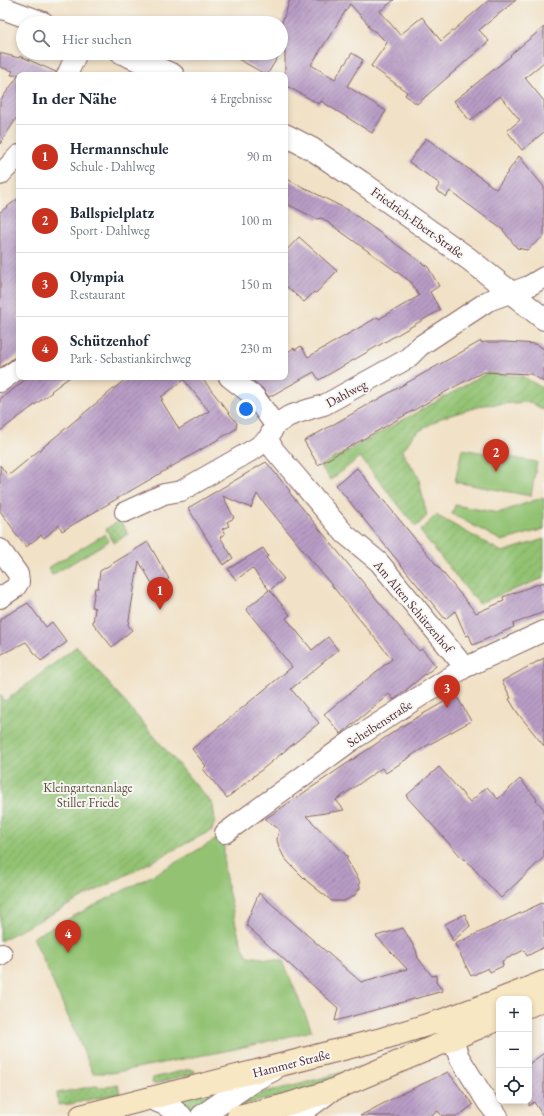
<!DOCTYPE html>
<html lang="de">
<head>
<meta charset="utf-8">
<style>
  :root { --surface:#fff; --page:#f2f2f3; --text:#1f2937; --muted:#747a83; --line:#e0e1e3; --accent:#c8321e }
  body { margin:0; font-family:"EB Garamond",serif; background:var(--page); color:var(--text) }
  .controls { position:absolute; right:12px; bottom:12px; display:grid; overflow:hidden; border-radius:8px; box-shadow:0 2px 6px #0003 }
  .controls button { width:36px; height:36px; display:grid; place-items:center; padding:0; border:0; border-bottom:1px solid var(--line); background:var(--surface); color:var(--text); font:20px sans-serif }
  .you { position:absolute; left:246px; top:409px; width:14px; height:14px; margin:-10px; border:3px solid #fff; border-radius:50%; background:#1a73e8; box-shadow:0 0 0 6px #1a73e833 }
  .badge { display:grid; place-items:center; width:26px; height:26px; border-radius:50%; background:var(--accent); color:#fff; font-size:13px; font-weight:700 }
  .pin { position:absolute; translate:-50% -33px; filter:drop-shadow(0 1px 2px #0008) }
  .pin::after { content:''; position:absolute; top:21px; width:14px; height:12px; background:inherit; clip-path:polygon(0 0,100% 0,50% 100%) }
  .list { margin:0; padding:0; list-style:none }
  h2 { display:flex; justify-content:space-between; align-items:center; height:52px; margin:0; padding:0 16px; font-size:17px }
  h2 small { font-size:13px; font-weight:400; color:var(--muted) }
  .list li { display:grid; grid-template-columns:26px 1fr auto; gap:12px; align-items:center; box-sizing:border-box; height:64px; padding:0 16px; border-top:1px solid var(--line) }
  .list b { display:block; font-size:15px; white-space:nowrap }
  .list p { margin:0; font-size:13px; white-space:nowrap; color:var(--muted) }
  .list em { font-size:13px; font-style:normal; color:var(--muted) }
  .icon { flex:none; width:22px; height:22px; fill:none; stroke:currentColor; stroke-width:2; stroke-linecap:round; stroke-linejoin:round }
  .map { position:relative; flex:none; width:544px; height:1116px; overflow:hidden }
  .search { position:absolute; background:var(--surface); box-shadow:0 2px 6px #0003; left:16px; top:16px; width:272px; height:44px; display:flex; align-items:center; gap:10px; box-sizing:border-box; padding:0 14px; border-radius:22px; color:var(--muted); font-size:15px }
  .panel { position:absolute; background:var(--surface); box-shadow:0 2px 6px #0003; left:16px; top:72px; width:272px; height:308px; border-radius:8px }
  .map>svg:first-child { display:block }
  .grass { fill:url(#grass-dots); stroke:#6e704e }
  .park { fill:#92c272; stroke:#6e704e }
  .garden { fill:url(#garden-furrows); stroke:#6e704e }
  .building { fill:url(#building-hatch); fill-rule:evenodd }
  .lines { fill:none; stroke-linecap:round; stroke-linejoin:round }
  .minor-casing { stroke:#846361; stroke-width:22 }
  .tertiary-casing { stroke:#846361; stroke-width:24 }
  .secondary-casing { stroke:#846361; stroke-width:24 }
  .minor { stroke:#fff; stroke-width:20 }
  .tertiary { stroke:#fff; stroke-width:22 }
  .secondary { stroke:#f8e7c3; stroke-width:22 }
  .labels { text-anchor:middle; stroke-width:4; stroke-linejoin:round; paint-order:stroke }
  .street-label { font-size:13px; fill:#4a1f2b; stroke:#f6f6f2 }
  .park-label { font-size:13px; fill:#605040; stroke:#f6f6f2 }
</style>
</head>
<body>
<div class="map">
<svg width="544" height="1116" viewBox="0 0 544 1116">
  <defs>
    <pattern id="grass-dots" width="8" height="8" patternUnits="userSpaceOnUse"><rect width="8" height="8" fill="#92c272"/><path d="M2 2h.1M6 6h.1" fill="none" stroke="#7fa663" stroke-width="1.8" stroke-linecap="round"/></pattern>
    <pattern id="garden-furrows" width="10" height="10" patternUnits="userSpaceOnUse"><rect width="10" height="10" fill="#92c272"/><path d="M-1 1l2-2M0 10L10 0M9 11l2-2" fill="none" stroke="#7fa663"/></pattern>
    <pattern id="building-hatch" width="6" height="6" patternUnits="userSpaceOnUse"><rect width="6" height="6" fill="#b89cc5"/><path d="M-1 1l2-2M0 6l6-6M5 7l2-2" fill="none" stroke="#987fa0"/></pattern>
  </defs>
  <rect width="100%" height="100%" fill="#f6f6f2"/>
  <filter id="ink" filterUnits="userSpaceOnUse"><feTurbulence type="fractalNoise" baseFrequency=".025" numOctaves="2"/><feDisplacementMap in="SourceGraphic" scale="8" xChannelSelector="R" yChannelSelector="G"/><feConvolveMatrix kernelMatrix="1 2 1 2 8 2 1 2 1" color-interpolation-filters="sRGB"/></filter>
  <filter id="wash" filterUnits="userSpaceOnUse"><feTurbulence type="fractalNoise" baseFrequency=".012" numOctaves="4" result="noise"/><feDisplacementMap in="SourceGraphic" scale="16" xChannelSelector="R" yChannelSelector="G"/><feGaussianBlur stdDeviation="0.9" result="paint"/><feColorMatrix in="noise" values="0 0 0 0 0 0 0 0 0 0 0 0 0 0 0 0 0 1.4 0 .05"/><feComposite in="paint" operator="in"/></filter>
  <g filter="url(#wash)">
    <rect width="100%" height="100%" fill="#f1e1c6"/>
    <path class="grass" d="M120,520L128,534L114,543L106,529Z
      M362,1066L311,1090L237,1106C247,1094 278,1089 293,1086C316,1080 339,1073 362,1066Z
      M190,1069L195,1071V1073L154,1084L152,1083L153,1078Z
      M118,1085L120,1093L71,1104L58,1105L57,1093L95,1086L106,1087Z
      M207,1090L212,1097L192,1114L175,1099Z"/>
    <path class="park" d="M462,449L537,462L531,496L455,482Z
      M544,497V529L502,541L452,514L455,505L498,513Z
      M105,534L109,541L52,575L48,568Z
      M224,835V865L227,885L238,933L242,946L248,956L283,961L312,1031L235,1049L111,1073H93L33,937L159,872Z"/>
    <path class="garden" d="M487,373L522,376L544,389V410L530,402L484,405L441,418L414,434L402,452L418,476L427,516L416,527L360,457L331,480L320,466Z
      M436,515L502,552L544,539V578L479,603L472,596L420,531Z
      M77,646L213,805L215,821L212,830L0,941V694L5,701Z"/>
    <g id="blocks">
      <path class="building" d="M290,0H394L380,11L400,35L422,17L441,41L489,0H516L479,30L489,41L417,104L405,95L407,92L371,66L387,43L377,33L368,27L369,25L350,4L311,65L335,79L352,53L363,60L347,86L386,111L372,133L321,101L319,104L285,85V44L281,51V25Z
        M544,27V62L525,78L544,101V132L522,150L507,131L520,120L500,96L470,121L454,101L511,56L510,55Z
        M0,53L19,58L20,56L56,72V75H11L13,71L0,67Z
        M227,53H280L267,75Z
        M19,75V114L0,144V101Z
        M426,138L496,189L519,156L544,187V236L527,250L517,248L503,230L450,191L446,197L436,190L440,184L409,162Z
        M285,178L348,210L428,267L439,286L430,292L440,310L319,380L314,372L269,397L262,388L249,377H285V354L294,348L295,350L301,346L308,357L378,317L379,319L419,296L411,282L322,218L317,219L285,203Z
        M19,198V354L0,368V212Z
        M299,237L337,271L316,293L314,292L304,302L285,285V252Z
        M481,341L482,343L485,342H505L536,344L544,349V382L531,374L483,372L456,386L318,465L304,441Z
        M29,377H70L51,391L52,392L0,431V399Z
        M128,377H201L237,423L236,429L62,531L59,525L44,538L41,535L26,547L13,531L14,530L0,511V465L8,476ZM184,380L209,411L179,429L161,400H163L161,397Z
        M266,462L290,491L289,492L303,509L419,651L422,649L436,666L425,675V674L394,700L389,694L341,734L324,714L392,659L257,494L251,508L223,496L234,518L227,522L229,526L222,529L225,534L220,537L233,558L223,565L188,508Z
        M357,468L476,613L504,601L503,597L544,582V612L513,624L514,627L473,645L469,635L466,636L455,611L445,619L336,485Z
        M148,542L169,579L154,587L139,561L128,625L132,630L112,647L93,623L95,608L92,607L95,588H98L100,571Z
        M263,548L268,556L266,558L284,579L270,590L290,615L286,618L312,650L328,637L338,650L291,689L319,723L227,798L203,769L206,766L192,749L292,667L246,609L269,590L252,568L236,580L228,569Z
        M28,603L46,627L52,622L67,642L41,661L26,642L0,655V619Z
        M544,658V746L517,712L509,699L511,698L502,681Z
        M456,695L471,721L423,748L386,773L382,768L336,800L344,810L306,816L348,857L346,858L359,880L360,888L354,896L344,901H332L308,882L290,864L284,857L279,847L277,840L279,829L265,819L404,725Z
        M439,767L470,802L487,787L498,799L520,779L537,799L536,800L544,809V857L501,898L465,859L464,860L406,796Z
        M259,893L361,982L407,969L376,936L403,928L416,950L418,958L432,976L437,975L436,982L443,991L335,1021L338,1008L247,926V921Z
        M544,902V947L527,956L524,950L502,961L503,966L490,972L488,968L471,976L455,944Z
        M465,914L470,926L453,941L445,924Z
        M544,1053V1116H543L534,1102L529,1106V1064Z
        M448,1072L473,1105L458,1116H442L438,1111L429,1116H360L399,1095Z"/>
    </g>
  </g>
  <g filter="url(#ink)">
    <use href="#blocks" fill-opacity="0" stroke="#846361" stroke-width="1"/>
    <g class="lines">
      <g class="minor-casing">
        <path id="minor" d="M67,75L77,53
          M0,175L19,155
          M229,377L255,397L275,425
          M0,382L19,368
          M268,439L274,450L345,534L379,562L458,659L464,668
          M125,512L164,494L181,491L256,448L268,439L275,425L289,416L310,409L324,405L407,359L420,346L488,301L529,286L544,277
          M0,549L18,574L19,582L15,588L0,598
          M225,833L351,741L464,668L544,631
          M0,955L2,954
          M453,1040L459,1057L487,1102L498,1116"/>
      </g>
      <g class="tertiary-casing">
        <path id="tertiary" d="M0,7L43,23
          M122,53L173,75
          M285,135L312,149L361,182L469,259L544,319
          M150,1098L165,1104L181,1116
          M202,1116L254,1080L273,1070
          M296,1116L326,1094"/>
      </g>
      <g class="secondary-casing">
        <path id="secondary" d="M501,999L544,982
          M529,1006L544,999
          M81,1116L378,1040L440,1021L499,1000
          M238,1116L282,1106L328,1092L499,1019"/>
      </g>
      <use href="#minor" class="minor"/>
      <use href="#tertiary" class="tertiary"/>
      <use href="#secondary" class="secondary"/>
    </g>
  </g>
  <g class="labels">
    <g class="street-label">
      <text transform="translate(418 222) rotate(36)" y="5">Friedrich-Ebert-Straße</text>
      <text transform="translate(346 393) rotate(-28)" y="5">Dahlweg</text>
      <text transform="translate(414 606) rotate(50)" y="5">Am Alten Schützenhof</text>
      <text transform="translate(379 723) rotate(-33)" y="5">Scheibenstraße</text>
      <text transform="translate(291 1063) rotate(-14)" y="5">Hammer Straße</text>
    </g>
    <g class="park-label">
      <text x="88" y="792">Kleingartenanlage<tspan x="88" dy="15">Stiller Friede</tspan></text>
    </g>
  </g>
</svg>
<div class="controls">
<button>+</button>
<button>−</button>
<button><svg class="icon" aria-label="locate" viewBox="0 0 24 24"><circle cx="12" cy="12" r="6"/><path d="M12 2v4M12 18v4M2 12h4M18 12h4"/></svg></button>
</div>
<div class="you"></div>
<div class="pin badge" style="left:160px;top:610px">1</div>
<div class="pin badge" style="left:496px;top:472px">2</div>
<div class="pin badge" style="left:447px;top:708px">3</div>
<div class="pin badge" style="left:68px;top:953px">4</div>
<div class="search"><svg class="icon" aria-label="search" viewBox="0 0 24 24"><circle cx="10" cy="10" r="6"/><path d="M15 15l6 6"/></svg>Hier suchen</div>
<section class="panel">
<h2>In der Nähe<small>4 Ergebnisse</small></h2>
<ul class="list">
<li><span class="badge">1</span><div><b>Hermannschule</b><p>Schule · Dahlweg</p></div><em>90 m</em></li>
<li><span class="badge">2</span><div><b>Ballspielplatz</b><p>Sport · Dahlweg</p></div><em>100 m</em></li>
<li><span class="badge">3</span><div><b>Olympia</b><p>Restaurant</p></div><em>150 m</em></li>
<li><span class="badge">4</span><div><b>Schützenhof</b><p>Park · Sebastiankirchweg</p></div><em>230 m</em></li>
</ul>
</section>
</div>
</body>
</html>
